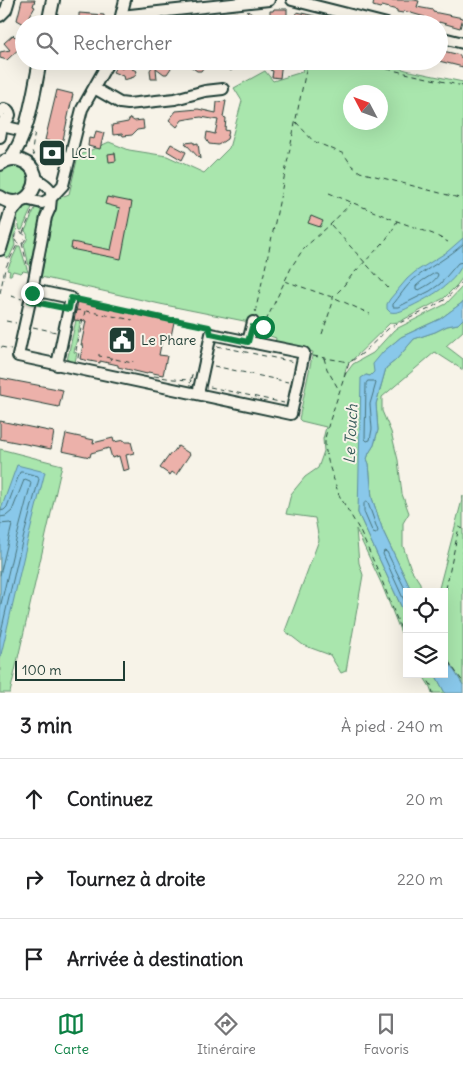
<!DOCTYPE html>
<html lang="fr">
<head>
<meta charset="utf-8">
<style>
  :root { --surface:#fff; --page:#f2f2f2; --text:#202124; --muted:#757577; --line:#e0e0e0; --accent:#0b8043 }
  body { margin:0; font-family:Delius,sans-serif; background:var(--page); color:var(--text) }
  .controls { position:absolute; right:15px; bottom:15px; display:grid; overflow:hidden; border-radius:0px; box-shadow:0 5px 20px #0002 }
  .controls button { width:45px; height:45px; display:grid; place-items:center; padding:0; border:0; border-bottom:1px solid var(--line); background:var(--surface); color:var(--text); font:25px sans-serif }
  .compass { position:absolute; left:343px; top:85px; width:45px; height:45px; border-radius:50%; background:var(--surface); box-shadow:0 5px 20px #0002; rotate:311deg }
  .scale { position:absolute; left:15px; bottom:12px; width:110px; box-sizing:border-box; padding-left:5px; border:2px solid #1f3d34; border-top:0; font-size:14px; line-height:18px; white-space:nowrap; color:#1f3d34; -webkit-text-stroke:4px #f7f3e8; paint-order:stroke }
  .stop { position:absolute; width:15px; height:15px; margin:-11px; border:4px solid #0b8043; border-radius:50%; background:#fff }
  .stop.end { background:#0b8043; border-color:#fff; box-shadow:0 1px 5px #0008 }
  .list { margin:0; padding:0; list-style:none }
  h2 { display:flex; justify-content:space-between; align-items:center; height:65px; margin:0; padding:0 20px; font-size:21px }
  h2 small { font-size:16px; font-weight:400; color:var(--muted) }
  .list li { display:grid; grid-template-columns:32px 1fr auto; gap:15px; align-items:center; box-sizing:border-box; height:80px; padding:0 20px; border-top:1px solid var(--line) }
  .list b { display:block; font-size:19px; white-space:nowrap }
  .list em { font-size:16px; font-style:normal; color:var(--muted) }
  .icon { flex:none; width:28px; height:28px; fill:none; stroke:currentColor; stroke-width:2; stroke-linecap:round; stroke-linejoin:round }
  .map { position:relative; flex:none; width:463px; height:693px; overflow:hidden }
  .search { position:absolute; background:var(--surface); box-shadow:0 5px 20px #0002; left:15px; right:15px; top:15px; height:55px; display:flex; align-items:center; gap:12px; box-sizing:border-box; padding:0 18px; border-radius:28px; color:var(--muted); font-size:19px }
  .sheet { height:305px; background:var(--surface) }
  nav { display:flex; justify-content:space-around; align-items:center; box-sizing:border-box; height:70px; border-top:1px solid var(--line); background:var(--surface); font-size:14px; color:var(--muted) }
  nav a { display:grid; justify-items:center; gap:2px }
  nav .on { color:var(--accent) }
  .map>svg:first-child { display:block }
  .green { fill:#a9e6ad; stroke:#649270; fill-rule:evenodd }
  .water { fill:#89c8ea; stroke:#5f90a1 }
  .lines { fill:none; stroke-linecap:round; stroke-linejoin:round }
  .shore { stroke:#49757d; stroke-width:1 }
  .building { fill:#ecb1aa; stroke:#1f3d34 }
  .minor-casing { stroke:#1f3d34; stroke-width:14 }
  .major-casing { stroke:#1f3d34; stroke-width:16 }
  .path { stroke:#1f3d34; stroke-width:1; stroke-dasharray:5 4; stroke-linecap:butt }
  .minor { stroke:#f7f3e8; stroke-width:10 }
  .major { stroke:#f7f3e8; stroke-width:12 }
  .route { stroke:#0b8043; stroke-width:6 }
  .labels { text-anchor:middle; stroke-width:4; stroke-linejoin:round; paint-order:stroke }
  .poi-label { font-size:14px; fill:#1f3d34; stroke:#f7f3e8; text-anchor:start }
  .water-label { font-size:15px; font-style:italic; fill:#345958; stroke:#f7f3e8 }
</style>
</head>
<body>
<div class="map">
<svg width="463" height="693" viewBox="0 0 463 693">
  <rect width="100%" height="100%" fill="#f7f3e8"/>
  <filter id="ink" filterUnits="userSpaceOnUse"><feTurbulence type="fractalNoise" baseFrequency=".02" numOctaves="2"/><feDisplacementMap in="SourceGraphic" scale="10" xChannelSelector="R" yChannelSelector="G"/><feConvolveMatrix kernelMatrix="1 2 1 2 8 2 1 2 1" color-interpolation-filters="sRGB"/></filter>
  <g filter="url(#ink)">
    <path class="green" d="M304,61H372L410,71L463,82V277L457,285L444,298L399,322L390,323L347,365L344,376L353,364L373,353L394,330L446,304L463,286V302L440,319L401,337L383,352L374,373L370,376L366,375L358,513L407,619V648L382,585L356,529L359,563L363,575L346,671L341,673L330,655L303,645L285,631L319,540L315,518L286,514L291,494L305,477L318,468L324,451L323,439L326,427L301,421L299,419L313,352L275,344L276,338L257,332L259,324L160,304L41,277L56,199L69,194L78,156L109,142L129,150L167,156L204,173L229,148L242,101L234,88L265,71L273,81L302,72ZM350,92H380V122H350Z
      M14,164L25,168L30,177L27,191L14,197L4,193L0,189V172L4,167Z
      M25,205H33L22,230H20L16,215Z
      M36,206L41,211L42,216L31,271L30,270L24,244C28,240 29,235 25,231Z
      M13,218L17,231C12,236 14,239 15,245L9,258L5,257L4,250Z
      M18,246H20L28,272L23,271L21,273L13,271L11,275H9L10,271L7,270Z
      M463,319V331L446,346L463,359V370L435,352L382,397V411L391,432L398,460L402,494L409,513L403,523V546L411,569L420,583L421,592H412L383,531L372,498L369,464L367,459L369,453L374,445L378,430L376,404L386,368L396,360L414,339L435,332L447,326L458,324Z
      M76,320L81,321L74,352L77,353L75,362L67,361Z
      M0,449L62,465L10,693H0Z
      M463,496V685L444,654V592H438Z
      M422,674H435L445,693H432L430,687Z"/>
    <path class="water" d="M463,238C463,246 463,258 462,265C454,284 430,297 412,306C405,309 398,314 390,312L387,309V304L390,299L407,279L415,272L447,252Z
      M463,302V319L458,324L447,326L435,332L414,339L396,360L386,368L376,404L378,430L374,445L369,453L367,459L369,464L372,498L383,531L412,592H407V619L358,513L361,378L366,375L370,376L374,372L373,364L383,352L401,337L440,319Z
      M17,465L45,472L25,551L0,659V512Z
      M444,654L463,685V693H445L435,674H444Z"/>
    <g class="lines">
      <path class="shore" d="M463,244C449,257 433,265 418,276C409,282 402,293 395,302L393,304V307H398L430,291L440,284L458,263L463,262
        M435,273H437L438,275C435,282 426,286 419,290L416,289V286L422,281Z
        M368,381H374L376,383L370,404L372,429L370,440L367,441L365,439L366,384Z
        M366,502L368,503L378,531L376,534L373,533L364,512V504Z
        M0,511L4,510L7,507L20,472H22L38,476L39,479L20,550L0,636
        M0,517L6,516L12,511L24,480L25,479L30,481L31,483L14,548L0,608
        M0,524L10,523L12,525L0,575
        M407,593L387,552L384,551L383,554L407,607"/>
    </g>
    <path class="building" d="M22,0H35L33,6L35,7L25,24H24L17,20Z
      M374,0H414L419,1L417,7L433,10V12L463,18L460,28L439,22L438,24H436L424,19L425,17L404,11L403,13L397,12V10L382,6L380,8L373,6Z
      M274,9H287V19L277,18V23L270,22V11H273Z
      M248,11L253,15H258L264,22H259L260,24H239Z
      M297,12L315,16L313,24H295Z
      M79,13L104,15V23L92,22V24H83V22H79Z
      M237,13L238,24H204V20L220,18L219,14Z
      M13,35L15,37L17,35L24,42V44L7,60L0,58V52L10,50L4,43Z
      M439,50L460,55V57L463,58V67L439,61Z
      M126,61H130L135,63L132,69L137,71L134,77L124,80L123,76L113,72L117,65L122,69Z
      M147,61H165L170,65L171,68L167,74H164L156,68L157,79H151L150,70L152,67Z
      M183,61H208L201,71H197Z
      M230,61H251L245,68L238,63L231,71L226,67Z
      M271,61H282L280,78L272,77L273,71L270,70Z
      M57,90L73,94L62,144H60L57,159L45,156L49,141L45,140Z
      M226,101L223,117L226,118L225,130L229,131L227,139L218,145L209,144L206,139L207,132L215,134L218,120L201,117L193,118L182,120L177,127L169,120L176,111L198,109L216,113L217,102Z
      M130,118L134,121L143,120L144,129L137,130L132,135L123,136L122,134L113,135L112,125L128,122Z
      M96,131L104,133L100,149L88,146L89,138L94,139Z
      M194,142V144L198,143L200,159L185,143Z
      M171,144L186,152L182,160L167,151Z
      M115,153L116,161L109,162L108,154Z
      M107,197L132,202L121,259L71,249L72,242L111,250L120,208L105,204Z
      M311,216L323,221L320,227L308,223Z
      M78,302L174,322L170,341L162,340L159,355L167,356L163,375L148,372L147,374L118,367V365L100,361V363L80,359L83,345H81L86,321L74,320Z
      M0,378L63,390L59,407L0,395Z
      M0,421L54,432L51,449L0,439Z
      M66,434L94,440L93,443L113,438L114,442L124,440L125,442H131L134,453L126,455L129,469L123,471L119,456L112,458L109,448L91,453L90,457L62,451Z
      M178,446L190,454L176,475L172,472L170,475L160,468L171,453L172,454Z"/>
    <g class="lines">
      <g class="minor-casing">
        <path id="minor" d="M125,0L121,16L269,0
          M292,0L387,24
          M0,16L6,10L9,0
          M439,37L463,43
          M109,61L82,109L63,185L51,198L50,208L46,217L30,301L18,356L291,414L304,353L211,334L198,394
          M94,88L120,103L128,104L175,99L205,91L223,89
          M0,112C4,107 9,109 10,115L8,119L4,120L2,126
          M0,137L2,126L24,131
          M25,199L42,203L51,198C53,186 42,184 35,177
          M38,291L71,298L57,365
          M248,342L253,322"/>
      </g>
      <g class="major-casing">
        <path id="major" d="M48,24L53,0
          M10,159C28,137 34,90 40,61
          M0,164C7,159 14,157 22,161C51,172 28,217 0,197
          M0,249L11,212L20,201"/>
      </g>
      <path class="path" d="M352,61L463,86
        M296,122L306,133L313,141L344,154L352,166L360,172L463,199
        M34,156L32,151L35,130
        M329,193L397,221L433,234L448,242
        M331,225L388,288
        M14.5 238a5.5 5.5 0 1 1 11 0a5.5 5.5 0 1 1-11 0Z
        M23,233L33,209
        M22,243L27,264
        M285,281L325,295L333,297L370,314
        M0,293L5,269L18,243
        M11,296L22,299
        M80,300L171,320L175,319L205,326
        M38,303L61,307
        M76,310L85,311L76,350L79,352L77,364L65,361Z
        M86,311L133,320
        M255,312C275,229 290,145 308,61
        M6,321L16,323
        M33,327L56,332
        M261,328L263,327L292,266L304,248L331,224L351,203
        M322,334L333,302V297L341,289L352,275L384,242L392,231L397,221
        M217,346L294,362
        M1,347L11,349
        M99,354V356L111,358L112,357
        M313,356L343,361L349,363
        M324,358L327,369L339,390
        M110,362L111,358L132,363L133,361
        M214,366L288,382
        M154,376L173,379L191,380L190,383H191
        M191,379L193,371
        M210,387L284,403
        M444,598L459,527L463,529
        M444,644L449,662L463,682
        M407,645L379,573L359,529L339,495L329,465L325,447V438L329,423L349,363L363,353L389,328L429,309L446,299L463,281
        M424,674L431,685L433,693"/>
      <use href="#minor" class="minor"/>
      <use href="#major" class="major"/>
    </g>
  </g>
  <g class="lines" filter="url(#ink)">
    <path class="route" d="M32,293L30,301L69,309L71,298L171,320H175L209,327L211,334L248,342L252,327L258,328L263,327"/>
  </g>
  <defs>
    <g id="bank-square" transform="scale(1.4375)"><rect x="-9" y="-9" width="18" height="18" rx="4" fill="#1f3d34" stroke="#f7f3e8"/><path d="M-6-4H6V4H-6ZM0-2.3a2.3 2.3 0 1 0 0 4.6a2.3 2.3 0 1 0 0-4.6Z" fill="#fff"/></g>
    <g id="civic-square" transform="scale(1.4375)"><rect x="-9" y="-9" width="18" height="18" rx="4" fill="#1f3d34" stroke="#f7f3e8"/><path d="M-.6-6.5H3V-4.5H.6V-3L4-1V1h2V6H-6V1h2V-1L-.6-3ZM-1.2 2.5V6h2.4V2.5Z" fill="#fff"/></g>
  </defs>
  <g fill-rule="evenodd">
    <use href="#bank-square" x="52" y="153"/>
    <use href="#civic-square" x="122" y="340"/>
  </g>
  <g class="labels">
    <g class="poi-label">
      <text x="71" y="158">LCL</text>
      <text x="141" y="345">Le Phare</text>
    </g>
    <g class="water-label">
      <text transform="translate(351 434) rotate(-87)" y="5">Le Touch</text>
    </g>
  </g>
</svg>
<div class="controls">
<button><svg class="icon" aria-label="locate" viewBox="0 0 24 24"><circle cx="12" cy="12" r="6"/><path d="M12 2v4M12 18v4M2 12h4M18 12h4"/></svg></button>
<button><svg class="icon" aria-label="layers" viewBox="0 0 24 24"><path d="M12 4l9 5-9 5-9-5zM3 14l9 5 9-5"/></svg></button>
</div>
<svg class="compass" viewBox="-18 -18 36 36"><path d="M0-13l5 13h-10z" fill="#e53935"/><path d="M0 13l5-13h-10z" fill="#757577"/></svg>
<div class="scale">100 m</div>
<div class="stop" style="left:263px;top:327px"></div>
<div class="stop end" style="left:32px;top:293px"></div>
<div class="search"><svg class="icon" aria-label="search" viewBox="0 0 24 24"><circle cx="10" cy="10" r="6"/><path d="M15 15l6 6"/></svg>Rechercher</div>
</div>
<section class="sheet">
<h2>3 min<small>À pied · 240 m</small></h2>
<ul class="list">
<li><svg class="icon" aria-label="ahead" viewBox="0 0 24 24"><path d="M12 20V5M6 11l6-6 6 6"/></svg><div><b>Continuez</b></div><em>20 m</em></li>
<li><svg class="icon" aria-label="right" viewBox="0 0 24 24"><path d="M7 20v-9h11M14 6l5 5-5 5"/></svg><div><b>Tournez à droite</b></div><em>220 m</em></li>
<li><svg class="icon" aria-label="arrive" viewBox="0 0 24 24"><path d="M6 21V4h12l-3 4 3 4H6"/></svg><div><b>Arrivée à destination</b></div></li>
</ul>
</section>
<nav>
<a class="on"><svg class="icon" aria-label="map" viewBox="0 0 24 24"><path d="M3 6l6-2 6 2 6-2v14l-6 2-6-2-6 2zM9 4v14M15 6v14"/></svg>Carte</a>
<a><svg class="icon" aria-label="directions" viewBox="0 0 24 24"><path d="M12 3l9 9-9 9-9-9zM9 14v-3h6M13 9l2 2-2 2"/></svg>Itinéraire</a>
<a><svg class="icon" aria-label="saved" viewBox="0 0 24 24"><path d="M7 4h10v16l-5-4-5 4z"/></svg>Favoris</a>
</nav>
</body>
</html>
